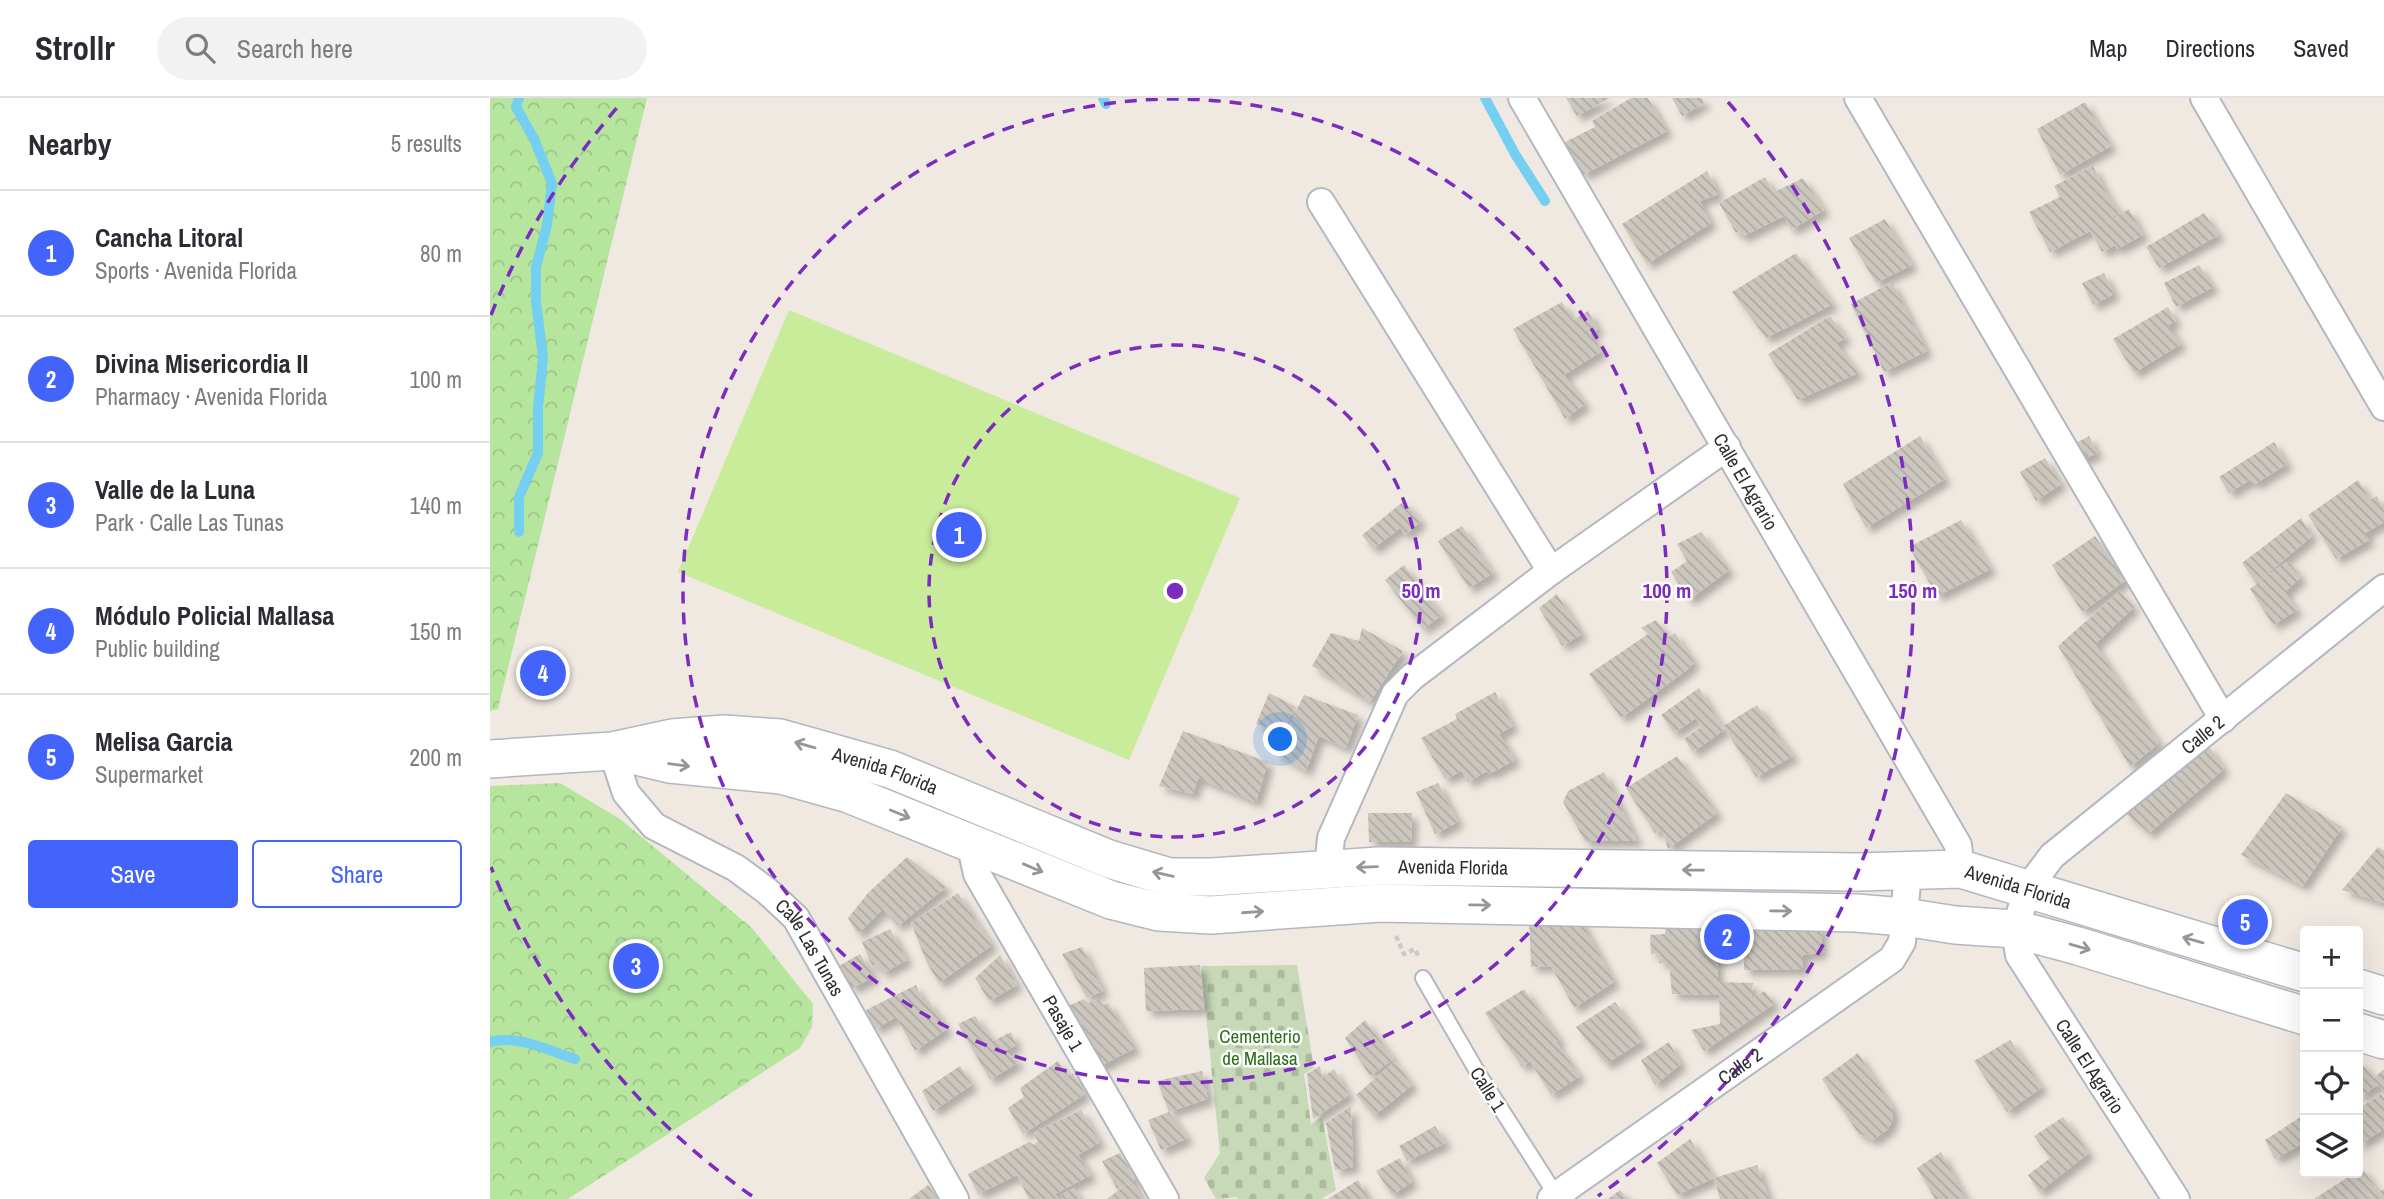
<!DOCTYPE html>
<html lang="en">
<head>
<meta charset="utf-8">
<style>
  :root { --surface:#fff; --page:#f2f2f3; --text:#2b2b33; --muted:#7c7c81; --line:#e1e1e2; --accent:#4264fb }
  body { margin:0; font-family:"Archivo Narrow",sans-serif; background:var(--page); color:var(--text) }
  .controls { position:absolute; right:21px; bottom:21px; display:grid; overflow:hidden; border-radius:7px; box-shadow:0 7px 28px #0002 }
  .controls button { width:63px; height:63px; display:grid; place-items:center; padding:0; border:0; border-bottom:2px solid var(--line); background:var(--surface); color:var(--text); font:35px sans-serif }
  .you { position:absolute; left:791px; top:642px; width:24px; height:24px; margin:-18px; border:5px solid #fff; border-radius:50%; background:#1a73e8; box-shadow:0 0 0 10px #1a73e833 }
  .badge { display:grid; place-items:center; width:46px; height:46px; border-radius:50%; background:var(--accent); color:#fff; font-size:23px; font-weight:700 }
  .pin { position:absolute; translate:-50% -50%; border:4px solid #fff; box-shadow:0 2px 7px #0006 }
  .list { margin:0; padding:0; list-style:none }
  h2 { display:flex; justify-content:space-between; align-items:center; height:91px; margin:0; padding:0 28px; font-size:30px }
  h2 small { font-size:23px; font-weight:400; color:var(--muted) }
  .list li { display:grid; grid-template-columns:46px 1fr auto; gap:21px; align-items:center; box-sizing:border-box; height:126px; padding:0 28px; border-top:2px solid var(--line) }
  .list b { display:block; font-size:26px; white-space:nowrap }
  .list p { margin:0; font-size:23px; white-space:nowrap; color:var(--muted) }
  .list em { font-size:23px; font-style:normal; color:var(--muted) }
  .actions { display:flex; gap:14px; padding:21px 28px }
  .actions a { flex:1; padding:16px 0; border:2px solid var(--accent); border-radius:7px; text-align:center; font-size:24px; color:var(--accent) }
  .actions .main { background:var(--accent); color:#fff }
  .icon { flex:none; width:38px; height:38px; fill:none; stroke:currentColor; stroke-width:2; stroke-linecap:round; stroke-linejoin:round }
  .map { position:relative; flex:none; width:1894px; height:1101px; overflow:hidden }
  header { display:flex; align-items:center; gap:42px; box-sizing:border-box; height:98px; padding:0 35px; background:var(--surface); border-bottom:2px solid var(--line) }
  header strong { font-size:33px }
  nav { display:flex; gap:38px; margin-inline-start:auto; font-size:24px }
  .search { width:490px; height:63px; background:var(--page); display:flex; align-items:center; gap:18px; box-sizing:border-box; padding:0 24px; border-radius:38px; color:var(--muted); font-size:26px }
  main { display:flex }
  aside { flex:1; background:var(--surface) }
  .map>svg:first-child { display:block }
  .cemetery { fill:url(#cemetery-stones) }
  .park { fill:url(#park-crowns) }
  .pitch { fill:#c9ec9a }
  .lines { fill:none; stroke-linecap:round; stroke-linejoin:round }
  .stream { stroke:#75cff0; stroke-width:10 }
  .building { fill:url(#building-back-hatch); filter:url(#shadow) }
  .lane-casing { stroke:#b4b7c1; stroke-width:18 }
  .street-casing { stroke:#b4b7c1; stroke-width:30 }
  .secondary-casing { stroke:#b4b7c1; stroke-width:40 }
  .path { stroke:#c9c9c9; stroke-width:4.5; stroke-dasharray:5 3.5; stroke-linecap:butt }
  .lane { stroke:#fff; stroke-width:14 }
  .street { stroke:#fff; stroke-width:26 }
  .secondary { stroke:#fff; stroke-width:37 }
  .oneway { stroke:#969696 }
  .ring { fill:none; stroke:#7b2cbf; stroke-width:3.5; stroke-dasharray:12 9 }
  .labels { text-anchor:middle; stroke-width:5; stroke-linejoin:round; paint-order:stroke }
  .street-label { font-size:19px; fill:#2e2e2e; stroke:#fff }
  .park-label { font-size:19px; fill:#2c6e1b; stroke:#fff }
  .centre { fill:#7b2cbf; stroke:#fff; stroke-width:3.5 }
  .ring-label { font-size:21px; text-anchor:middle; font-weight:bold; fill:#7b2cbf; stroke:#fff; stroke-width:5; stroke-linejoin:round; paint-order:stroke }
</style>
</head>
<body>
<header>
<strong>Strollr</strong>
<div class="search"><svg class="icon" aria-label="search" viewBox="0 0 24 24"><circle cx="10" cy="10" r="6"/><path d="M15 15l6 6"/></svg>Search here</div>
<nav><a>Map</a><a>Directions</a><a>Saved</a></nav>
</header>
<main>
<aside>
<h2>Nearby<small>5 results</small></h2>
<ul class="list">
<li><span class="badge">1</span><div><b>Cancha Litoral</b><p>Sports · Avenida Florida</p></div><em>80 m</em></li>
<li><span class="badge">2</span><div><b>Divina Misericordia II</b><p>Pharmacy · Avenida Florida</p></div><em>100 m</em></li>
<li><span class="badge">3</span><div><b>Valle de la Luna</b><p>Park · Calle Las Tunas</p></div><em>140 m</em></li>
<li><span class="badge">4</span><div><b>Módulo Policial Mallasa</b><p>Public building</p></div><em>150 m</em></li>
<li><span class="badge">5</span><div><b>Melisa Garcia</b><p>Supermarket</p></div><em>200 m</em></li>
</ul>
<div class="actions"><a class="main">Save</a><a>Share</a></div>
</aside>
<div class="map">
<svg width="1894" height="1101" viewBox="0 0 1894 1101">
  <defs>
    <pattern id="cemetery-stones" width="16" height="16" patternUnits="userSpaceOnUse" patternTransform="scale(1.75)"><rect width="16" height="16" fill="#c8d9b8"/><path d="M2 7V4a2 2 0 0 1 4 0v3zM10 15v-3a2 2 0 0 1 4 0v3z" fill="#acbb9e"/></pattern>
    <pattern id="park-crowns" width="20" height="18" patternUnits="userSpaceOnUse" patternTransform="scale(1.75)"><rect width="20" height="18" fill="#b6e59e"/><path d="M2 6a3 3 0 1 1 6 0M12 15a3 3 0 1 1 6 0" fill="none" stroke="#9dc588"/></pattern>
    <pattern id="building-back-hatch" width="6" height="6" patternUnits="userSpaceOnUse" patternTransform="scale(1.75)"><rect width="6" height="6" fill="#cbc7bf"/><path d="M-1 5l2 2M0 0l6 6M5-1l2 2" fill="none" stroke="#afaba4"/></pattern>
    <filter id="shadow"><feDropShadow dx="6" dy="6" stdDeviation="3.5" flood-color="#0004"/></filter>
  </defs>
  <rect width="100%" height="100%" fill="#efe9e1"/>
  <path class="cemetery" d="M807,867L824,970L814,976L821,1026L832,1019L846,1092L831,1101H748L747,1099L726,1101L714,1080L730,1055L711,868Z"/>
  <path class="park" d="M0,0H157L8,611L0,613Z
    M70,685L130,721L262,830L323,906L322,929L310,950L78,1101H0V688Z"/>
  <path class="pitch" d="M299,212L750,400L639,662L188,474Z"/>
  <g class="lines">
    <path class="stream" d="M613,0L616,6
      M995,0L1025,56L1055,103
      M29,434V399L48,355V311L53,259L46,204V169L57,127L62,85L44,41L26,9L29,0
      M0,944C26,936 60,953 85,961"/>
  </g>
  <path class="building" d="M1076,0H1120L1087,18Z
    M1141,0H1158L1177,33L1093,77L1075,44L1105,29L1102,23Z
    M1182,0H1212L1214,5L1192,18Z
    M1595,4L1621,48L1570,77L1547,31Z
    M1603,68L1617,96L1630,114L1607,130L1639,111L1653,137L1627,151L1625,147L1612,154L1600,133L1560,154L1539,114L1570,99L1564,88Z
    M1217,73L1229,96L1210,103L1221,125L1157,166L1132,126Z
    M1275,79L1284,94L1313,80L1334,112L1301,132L1294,118L1252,139L1249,133L1246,135L1229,105Z
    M1714,115L1729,137L1669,170L1656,149Z
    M1395,121L1422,167L1386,185L1359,140Z
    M1306,155L1343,206L1276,240L1242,194Z
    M1709,167L1723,189L1686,209L1674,185Z
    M1614,175L1624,196L1603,207L1592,185Z
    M1402,184L1437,253L1394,274L1361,206Z
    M1072,204L1083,222L1098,213L1108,231L1100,236L1112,253L1074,277L1095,306L1075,321L1023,231Z
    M1678,209L1686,223L1678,227L1691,246L1644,275L1623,241Z
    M1340,218L1356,240L1346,245L1368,275L1308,302L1278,256Z
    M1430,338L1455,381L1376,430L1353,386Z
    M1599,338L1607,355L1588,364L1579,349Z
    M1784,344L1797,366L1765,386L1760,382L1739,395L1729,379Z
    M1555,360L1571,386L1546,403L1530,374Z
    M1868,382L1880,402L1887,398L1894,413V424L1875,435L1879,442L1846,461L1818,417Z
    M914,403L931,423L915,437L910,430L883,451L872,437Z
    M1811,420L1822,438L1769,483L1798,463L1811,479L1795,494L1807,512L1783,527L1760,491L1767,486L1752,465Z
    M1471,422L1501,471L1447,498L1419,449Z
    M972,428L1003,475L979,490L948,443Z
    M1211,434L1239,472L1199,502L1181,474L1197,463L1187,446Z
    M1605,438L1636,482L1592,514L1562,467Z
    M914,467L952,517L933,531L895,482Z
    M1630,493L1644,509L1605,546L1669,645L1640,669L1568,548Z
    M1067,496L1092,536L1072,548L1049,510Z
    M1166,522L1179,539L1185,535L1204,564L1197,572L1131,620L1099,576L1158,536L1151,530Z
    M872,530L913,553L880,604L822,568L841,535L869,543Z
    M1209,590L1234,632L1203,654L1194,641L1211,629L1206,620L1184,635L1171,617Z
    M1005,594L1023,628L1009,636L1025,662L999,676L997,673L978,684L972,673L955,681L931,640L967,621L965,616Z
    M779,595L806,609L792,635L766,626Z
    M814,597L868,617L856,650L829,638L816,673L785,655Z
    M1267,607L1303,658L1266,679L1233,628Z
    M693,633L778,664L766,704L708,680L703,696L669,688Z
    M1718,647L1734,671L1659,735L1634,714Z
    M1187,658L1227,715L1178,751L1172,732L1165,735L1136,690Z
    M1114,674L1147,743H1095L1073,704L1078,693Z
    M948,685L968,724L945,736L926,694Z
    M1796,695L1852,729L1813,788L1751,757Z
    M878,715H922L921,744H879Z
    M1888,749L1894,753V805L1852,792Z
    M417,759L456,789L408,828L393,811L368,836L358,820L379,794Z
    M468,795L502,847L449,885L437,865L421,825Z
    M1089,819L1124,884L1084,910L1061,868L1041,869L1039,821Z
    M1176,827H1225L1228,884L1263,885L1261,900L1275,893L1284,906L1214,953L1201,932L1230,926L1229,897L1182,896L1179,866L1169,865L1170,855L1161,856L1160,837L1175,836Z
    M1332,827L1331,855L1313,857V871L1254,872V829Z
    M400,831L417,862L393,875L387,866L382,868L372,844Z
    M592,849L613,893L597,900L572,856Z
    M370,856L384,879L362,890L349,868Z
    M510,857L527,887L499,903L485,880Z
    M710,867L714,911L656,913L654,870Z
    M426,887L434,905L438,902L457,931L425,953L406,919L385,931L376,912Z
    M1034,891L1070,942L1066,944L1090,978L1061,997L1040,963L1032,969L995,915Z
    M594,901L598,905L608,901L613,907L618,905L645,950L605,971L569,912Z
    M1125,904L1152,943L1116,966L1086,929Z
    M485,918L503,943L521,934L526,947L515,953L529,964L500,982L468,926Z
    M875,922L904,961L880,978L855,940Z
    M1520,942L1552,989L1517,1014L1484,963Z
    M1179,944L1191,966L1165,987L1151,962Z
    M1368,955L1403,1010V1022L1397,1032L1383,1042L1368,1035L1332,981Z
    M1868,961L1884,980L1894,971V993L1888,987L1868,1000Z
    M568,963L578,978L583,975L595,996L533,1036L518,1010L534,999L530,990Z
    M905,963L922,987L884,1018L866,997Z
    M470,968L482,987L443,1013L432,993Z
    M830,968L832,980L844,971L859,997L823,1021L817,976Z
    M712,973L718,1001L679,1014L667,983Z
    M1891,996L1894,1000V1031L1868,1047V1011Z
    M861,1008L863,1069L845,1072L836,1025Z
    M591,1012L610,1044L588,1057L601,1077L565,1096L569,1101H539L527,1077L488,1096L478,1076L539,1044L544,1047L548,1043L543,1035Z
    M679,1014L698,1040L671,1052L658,1022Z
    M1815,1016V1044L1785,1061L1775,1042Z
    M1573,1019L1599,1055L1549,1094L1538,1077L1560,1060L1544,1038Z
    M945,1028L956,1045L917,1063L909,1048Z
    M1200,1041L1224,1080L1187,1097L1167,1065Z
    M1451,1054L1476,1101H1445L1427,1070Z
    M630,1055L645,1081L627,1091L612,1063Z
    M910,1060L922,1084L902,1097L886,1073Z
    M1267,1067L1279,1101H1230L1224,1080Z
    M1872,1070L1889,1094L1894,1091V1101H1824Z
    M642,1082L652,1101H617Z
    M868,1082L879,1101H838Z
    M438,1087L448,1101H419Z
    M584,1090L590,1101H573L570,1097Z
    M1130,1092L1138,1101H1118Z"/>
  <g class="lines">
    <g class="lane-casing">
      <path id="lane" d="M933,880L988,975L1066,1097V1101"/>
    </g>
    <g class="street-casing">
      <g id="street">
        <path id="s1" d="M1032,0L1468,747L1471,771"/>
        <path d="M1368,0L1733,621"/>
        <path d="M1714,0L1894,309"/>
        <path d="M831,104L1061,473"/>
        <path id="s2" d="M122,653L136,695L164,728L246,770L277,793L306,820L465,1101"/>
        <path id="s3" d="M480,744L487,776L675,1101"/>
        <path d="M838,770L841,740L905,596L922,579L1061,473L1237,349"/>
        <path id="s4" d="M1061,1101L1402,861L1412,844L1418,772"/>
        <path id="s5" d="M1686,1101L1529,857L1525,831L1538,790L1562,758L1894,490"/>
      </g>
    </g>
    <g class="secondary-casing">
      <g id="secondary">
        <path d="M134,655L180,666L291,677L359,696L621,802L669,814L721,817L890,805L1366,815L1414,819L1465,827L1525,831L1588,848L1815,918"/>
        <path id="s6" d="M0,661L122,653L182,640L234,636L290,640L400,671L619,761L679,779H722L889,768L1368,774L1471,771L1815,875"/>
        <path d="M1868,890L1894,898"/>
        <path d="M1868,934L1894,942"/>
      </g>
    </g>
    <path class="path" d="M906,838L914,856L925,851L929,859"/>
    <use href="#lane" class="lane"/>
    <use href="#street" class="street"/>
    <use href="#secondary" class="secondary"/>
  </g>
  <defs><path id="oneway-shaft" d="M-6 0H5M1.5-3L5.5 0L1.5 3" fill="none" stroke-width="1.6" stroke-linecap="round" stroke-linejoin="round" transform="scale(1.75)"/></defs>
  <g class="oneway">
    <use href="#oneway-shaft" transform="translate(315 647) rotate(-164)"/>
    <use href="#oneway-shaft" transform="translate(189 667) rotate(8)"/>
    <use href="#oneway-shaft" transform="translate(410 716) rotate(22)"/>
    <use href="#oneway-shaft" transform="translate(877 769) rotate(178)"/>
    <use href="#oneway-shaft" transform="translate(543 770) rotate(23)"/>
    <use href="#oneway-shaft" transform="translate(1203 772) rotate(-179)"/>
    <use href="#oneway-shaft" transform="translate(673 776) rotate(-167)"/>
    <use href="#oneway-shaft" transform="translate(990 807) rotate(1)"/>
    <use href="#oneway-shaft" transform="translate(1291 813) rotate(1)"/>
    <use href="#oneway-shaft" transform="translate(763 814) rotate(-4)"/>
    <use href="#oneway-shaft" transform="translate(1703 842) rotate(-164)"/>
    <use href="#oneway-shaft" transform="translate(1590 849) rotate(16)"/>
  </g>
  <g class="ring">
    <circle cx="685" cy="493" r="246"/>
    <circle cx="685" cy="493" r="492"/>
    <path d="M262 1098A738 738 0 0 1 1 769M1 217A738 738 0 0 1 132 4M1238 4A738 738 0 0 1 1108 1098"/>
  </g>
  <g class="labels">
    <g class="street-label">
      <text dy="7" stroke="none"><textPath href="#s1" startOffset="444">Calle El Agrario</textPath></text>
      <text dy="7" stroke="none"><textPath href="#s5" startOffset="593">Calle 2</textPath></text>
      <text dy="7" stroke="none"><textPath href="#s6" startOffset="402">Avenida Florida</textPath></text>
      <text dy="7" stroke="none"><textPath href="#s6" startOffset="990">Avenida Florida</textPath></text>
      <text dy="7" stroke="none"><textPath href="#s6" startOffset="1558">Avenida Florida</textPath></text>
      <text dy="7" stroke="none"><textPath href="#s2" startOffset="290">Calle Las Tunas</textPath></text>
      <text dy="7" stroke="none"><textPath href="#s3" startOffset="205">Pasaje 1</textPath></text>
      <text dy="7" stroke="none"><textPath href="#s4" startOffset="231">Calle 2</textPath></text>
      <text transform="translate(1600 968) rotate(57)" y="7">Calle El Agrario</text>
      <text transform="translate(998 991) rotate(58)" y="7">Calle 1</text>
    </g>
    <g class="park-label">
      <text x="770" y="945">Cementerio<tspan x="770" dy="22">de Mallasa</tspan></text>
    </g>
  </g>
  <circle cx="685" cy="493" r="10" class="centre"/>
  <g class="ring-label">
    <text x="931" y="500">50 m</text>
    <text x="1177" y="500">100 m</text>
    <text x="1423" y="500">150 m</text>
  </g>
</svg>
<div class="controls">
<button>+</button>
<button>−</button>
<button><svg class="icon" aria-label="locate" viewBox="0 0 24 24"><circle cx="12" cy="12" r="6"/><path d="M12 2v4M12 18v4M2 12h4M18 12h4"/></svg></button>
<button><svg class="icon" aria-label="layers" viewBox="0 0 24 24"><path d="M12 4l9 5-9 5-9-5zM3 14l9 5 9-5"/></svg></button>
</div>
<div class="you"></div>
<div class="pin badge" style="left:469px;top:437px">1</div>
<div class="pin badge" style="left:1237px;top:839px">2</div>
<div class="pin badge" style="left:146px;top:868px">3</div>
<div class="pin badge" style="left:53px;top:575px">4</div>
<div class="pin badge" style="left:1755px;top:824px">5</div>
</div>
</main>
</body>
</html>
